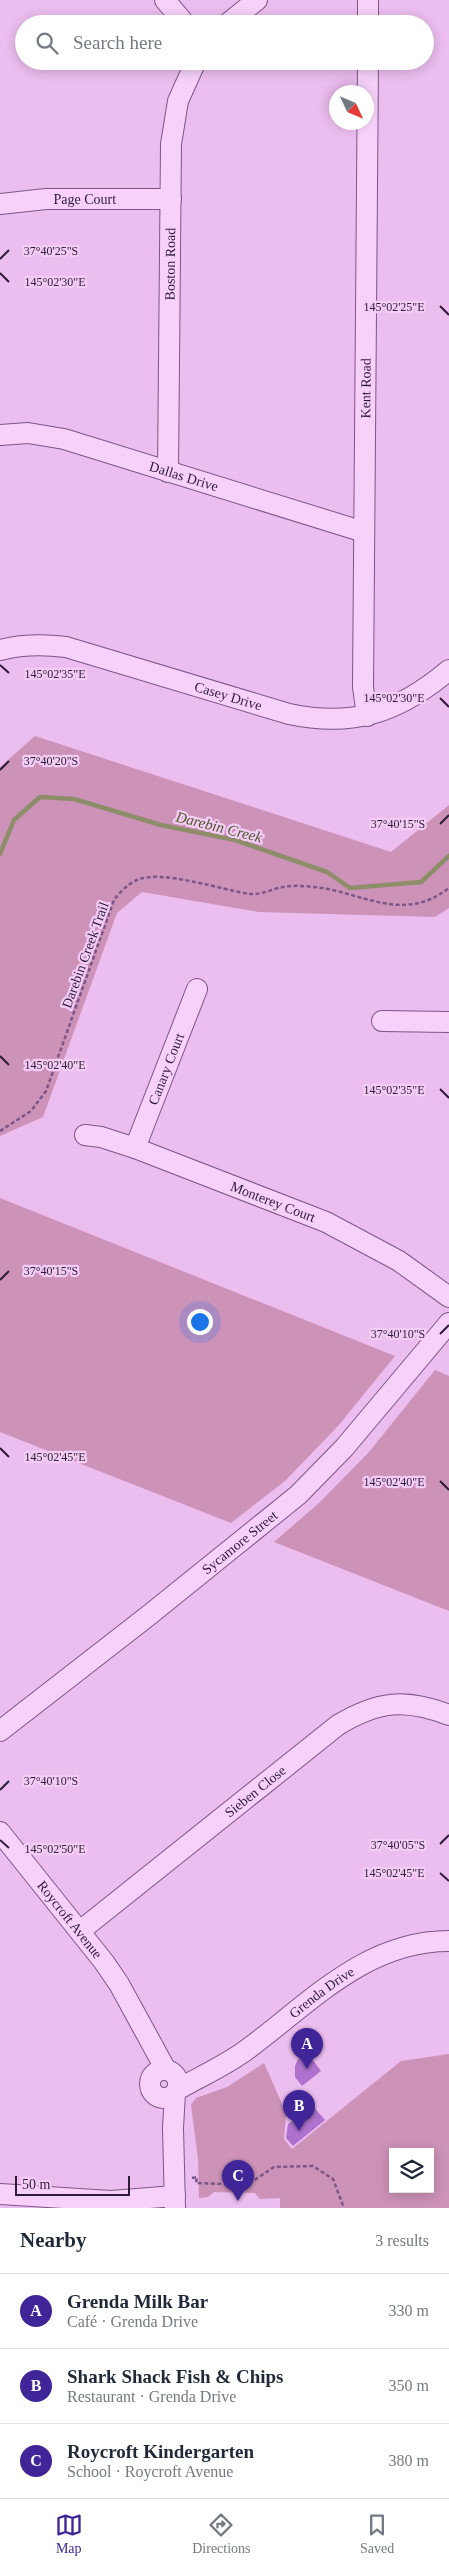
<!DOCTYPE html>
<html lang="en">
<head>
<meta charset="utf-8">
<style>
  :root { --surface:#fff; --page:#f2f2f3; --text:#1f2937; --muted:#747a83; --line:#e0e1e3; --accent:#3f2597 }
  body { margin:0; font-family:"Times New Roman",serif; background:var(--page); color:var(--text) }
  .controls { position:absolute; right:15px; bottom:15px; display:grid; overflow:hidden; border-radius:0px; box-shadow:0 2px 12px #0003 }
  .controls button { width:45px; height:45px; display:grid; place-items:center; padding:0; border:0; border-bottom:1px solid var(--line); background:var(--surface); color:var(--text); font:25px sans-serif }
  .compass { position:absolute; left:329px; top:85px; width:45px; height:45px; border-radius:50%; background:var(--surface); box-shadow:0 2px 12px #0003; rotate:134deg }
  .scale { position:absolute; left:15px; bottom:12px; width:115px; box-sizing:border-box; padding-left:5px; border:2px solid #2e1b36; border-top:0; font-size:14px; line-height:18px; white-space:nowrap; color:#2e1b36; -webkit-text-stroke:4px #f4cdf6; paint-order:stroke }
  .you { position:absolute; left:199px; top:1321px; width:18px; height:18px; margin:-12px; border:4px solid #fff; border-radius:50%; background:#1a73e8; box-shadow:0 0 0 8px #1a73e833 }
  .badge { display:grid; place-items:center; width:32px; height:32px; border-radius:50%; background:var(--accent); color:#fff; font-size:16px; font-weight:700 }
  .pin { position:absolute; translate:-50% -41px; filter:drop-shadow(0 1px 2px #0008) }
  .pin::after { content:''; position:absolute; top:26px; width:18px; height:15px; background:inherit; clip-path:polygon(0 0,100% 0,50% 100%) }
  .list { margin:0; padding:0; list-style:none }
  h2 { display:flex; justify-content:space-between; align-items:center; height:65px; margin:0; padding:0 20px; font-size:21px }
  h2 small { font-size:16px; font-weight:400; color:var(--muted) }
  .list li { display:grid; grid-template-columns:32px 1fr auto; gap:15px; align-items:center; box-sizing:border-box; height:75px; padding:0 20px; border-top:1px solid var(--line) }
  .list b { display:block; font-size:19px; white-space:nowrap }
  .list p { margin:0; font-size:16px; white-space:nowrap; color:var(--muted) }
  .list em { font-size:16px; font-style:normal; color:var(--muted) }
  .icon { flex:none; width:28px; height:28px; fill:none; stroke:currentColor; stroke-width:2; stroke-linecap:round; stroke-linejoin:round }
  .map { position:relative; flex:none; width:449px; height:2208px; overflow:hidden }
  .search { position:absolute; background:var(--surface); box-shadow:0 2px 12px #0003; left:15px; right:15px; top:15px; height:55px; display:flex; align-items:center; gap:12px; box-sizing:border-box; padding:0 18px; border-radius:28px; color:var(--muted); font-size:19px }
  .sheet { height:290px; background:var(--surface) }
  nav { display:flex; justify-content:space-around; align-items:center; box-sizing:border-box; height:70px; border-top:1px solid var(--line); background:var(--surface); font-size:14px; color:var(--muted) }
  nav a { display:grid; justify-items:center; gap:2px }
  nav .on { color:var(--accent) }
  .map>svg:first-child { display:block }
  .green { fill:#cd92b8; fill-rule:evenodd }
  .lines { fill:none; stroke-linecap:round; stroke-linejoin:round }
  .stream { stroke:#8d8d69; stroke-width:4.5 }
  .building { fill:#ae72ce }
  .minor-casing { stroke:#7c5687; stroke-width:22 }
  .path { stroke:#7c5687; stroke-width:2.5; stroke-dasharray:4 2.5; stroke-linecap:butt }
  .minor { stroke:#f7d1f9; stroke-width:20 }
  .ticks { fill:none; stroke:#2e1b36; stroke-width:2 }
  .labels { text-anchor:middle; stroke-width:4.5; stroke-linejoin:round; paint-order:stroke }
  .street-label { font-size:14px; fill:#2e1b36; stroke:#f4cdf6 }
  .water-label { font-size:15px; font-style:italic; fill:#4e562a; stroke:#f4cdf6 }
  .ticks-label { font-size:12px; text-anchor:middle; fill:#2e1b36; stroke:#f4cdf6; stroke-width:4.5; stroke-linejoin:round; paint-order:stroke }
</style>
</head>
<body>
<div class="map">
<svg width="449" height="2208" viewBox="0 0 449 2208">
  <rect width="100%" height="100%" fill="#ecbdef"/>
  <path class="green" d="M35,736L391,852L449,805V908L435,917L259,912L142,892L117,913L43,1117L0,1136V767Z
    M0,1198L395,1356L338,1426L285,1481L231,1523L0,1432Z
    M435,1370L449,1376V1611L274,1542L319,1503L369,1452Z
    M449,2054V2208H280V2198L260,2199L255,2193L214,2192L208,2197L199,2198L198,2159L191,2105L196,2098L227,2087L264,2063L286,2113L284,2139L292,2149L401,2061ZM393,2152H430V2189H393Z"/>
  <g class="lines">
    <path class="stream" d="M0,854L14,820L40,797L74,799L161,825L235,840L327,872L350,888L421,882L449,856"/>
  </g>
  <path class="building" d="M307,2052L321,2071L302,2086L295,2077V2066L298,2059Z
    M312,2105L325,2120L293,2146L286,2138L288,2124Z"/>
  <g class="lines">
    <g class="minor-casing">
      <g id="minor">
        <path d="M165,0L185,24"/>
        <path d="M227,24L257,0"/>
        <path d="M368,24V0"/>
        <path id="s1" d="M0,204L46,199H171"/>
        <path id="s2" d="M0,435L28,433L64,439L364,532"/>
        <path id="s3" d="M168,472L171,144L178,101L196,61"/>
        <path id="s4" d="M0,650C23,644 43,644 66,647L289,714C354,728 399,712 449,670"/>
        <path id="s5" d="M367,716L363,687L368,61"/>
        <path d="M382,1021L449,1022"/>
        <path id="s6" d="M85,1135L101,1137L135,1148L326,1222L399,1261L449,1297"/>
        <path id="s7" d="M135,1148L197,989"/>
        <path id="s8" d="M0,1731L148,1616L298,1495L344,1448L449,1323"/>
        <path id="s9" d="M0,1832L104,1962L119,1984L166,2070"/>
        <path id="s10" d="M80,1931L338,1725C378,1701 405,1698 449,1715"/>
        <circle cx="164" cy="2084" r="14"/>
        <path id="s11" d="M177,2090C201,2076 227,2065 249,2048C311,2002 366,1941 449,1941"/>
        <path d="M175,2093L173,2128L175,2208"/>
        <path d="M0,2194L111,2201L175,2196"/>
      </g>
    </g>
    <path class="path" d="M0,1131L31,1111L46,1091L114,900C120,892 128,884 137,880C161,869 222,890 250,894C261,895 272,889 283,887C293,885 304,886 314,887C363,892 402,924 449,888
      M192,2178L197,2177L196,2183L247,2185L274,2167L313,2166L333,2179L344,2208"/>
    <use href="#minor" class="minor"/>
  </g>
  <path class="ticks" d="M0,259L9,250M0,273L9,282M440,306L449,315M0,665L9,673M440,698L449,707M0,770L9,761M440,824L449,815M0,1056L9,1065M440,1089L449,1098M0,1280L9,1271M440,1334L449,1325M0,1448L9,1457M440,1481L449,1490M0,1790L9,1781M0,1840L9,1848M440,1844L449,1835M440,1873L449,1881"/>
  <g class="labels">
    <g class="street-label">
      <text dy="5" stroke="none"><textPath href="#s1" startOffset="85">Page Court</textPath></text>
      <text dy="5" stroke="none"><textPath href="#s3" startOffset="208">Boston Road</textPath></text>
      <text dy="5" stroke="none"><textPath href="#s5" startOffset="328">Kent Road</textPath></text>
      <text dy="5" stroke="none"><textPath href="#s2" startOffset="190">Dallas Drive</textPath></text>
      <text dy="5" stroke="none"><textPath href="#s4" startOffset="236">Casey Drive</textPath></text>
      <text transform="translate(85 955) rotate(-70)" y="5">Darebin Creek Trail</text>
      <text dy="5" stroke="none"><textPath href="#s7" startOffset="85">Canary Court</textPath></text>
      <text dy="5" stroke="none"><textPath href="#s6" startOffset="200">Monterey Court</textPath></text>
      <text dy="5" stroke="none"><textPath href="#s8" startOffset="305">Sycamore Street</textPath></text>
      <text dy="5" stroke="none"><textPath href="#s10" startOffset="224">Sieben Close</textPath></text>
      <text dy="5" stroke="none"><textPath href="#s9" startOffset="112">Roycroft Avenue</textPath></text>
      <text dy="5" stroke="none"><textPath href="#s11" startOffset="175">Grenda Drive</textPath></text>
    </g>
    <g class="water-label">
      <text transform="translate(219 827) rotate(14)" y="5">Darebin Creek</text>
    </g>
  </g>
  <g class="ticks-label">
    <text x="51" y="255">37°40'25"S</text>
    <text x="55" y="286">145°02'30"E</text>
    <text x="394" y="311">145°02'25"E</text>
    <text x="55" y="678">145°02'35"E</text>
    <text x="394" y="702">145°02'30"E</text>
    <text x="51" y="765">37°40'20"S</text>
    <text x="398" y="828">37°40'15"S</text>
    <text x="55" y="1069">145°02'40"E</text>
    <text x="394" y="1094">145°02'35"E</text>
    <text x="51" y="1275">37°40'15"S</text>
    <text x="398" y="1338">37°40'10"S</text>
    <text x="55" y="1461">145°02'45"E</text>
    <text x="394" y="1486">145°02'40"E</text>
    <text x="51" y="1785">37°40'10"S</text>
    <text x="398" y="1849">37°40'05"S</text>
    <text x="55" y="1853">145°02'50"E</text>
    <text x="394" y="1877">145°02'45"E</text>
  </g>
</svg>
<div class="controls">
<button><svg class="icon" aria-label="layers" viewBox="0 0 24 24"><path d="M12 4l9 5-9 5-9-5zM3 14l9 5 9-5"/></svg></button>
</div>
<svg class="compass" viewBox="-18 -18 36 36"><path d="M0-13l5 13h-10z" fill="#e53935"/><path d="M0 13l5-13h-10z" fill="#747a83"/></svg>
<div class="scale">50 m</div>
<div class="you"></div>
<div class="pin badge" style="left:307px;top:2069px">A</div>
<div class="pin badge" style="left:299px;top:2131px">B</div>
<div class="pin badge" style="left:238px;top:2201px">C</div>
<div class="search"><svg class="icon" aria-label="search" viewBox="0 0 24 24"><circle cx="10" cy="10" r="6"/><path d="M15 15l6 6"/></svg>Search here</div>
</div>
<section class="sheet">
<h2>Nearby<small>3 results</small></h2>
<ul class="list">
<li><span class="badge">A</span><div><b>Grenda Milk Bar</b><p>Café · Grenda Drive</p></div><em>330 m</em></li>
<li><span class="badge">B</span><div><b>Shark Shack Fish &amp; Chips</b><p>Restaurant · Grenda Drive</p></div><em>350 m</em></li>
<li><span class="badge">C</span><div><b>Roycroft Kindergarten</b><p>School · Roycroft Avenue</p></div><em>380 m</em></li>
</ul>
</section>
<nav>
<a class="on"><svg class="icon" aria-label="map" viewBox="0 0 24 24"><path d="M3 6l6-2 6 2 6-2v14l-6 2-6-2-6 2zM9 4v14M15 6v14"/></svg>Map</a>
<a><svg class="icon" aria-label="directions" viewBox="0 0 24 24"><path d="M12 3l9 9-9 9-9-9zM9 14v-3h6M13 9l2 2-2 2"/></svg>Directions</a>
<a><svg class="icon" aria-label="saved" viewBox="0 0 24 24"><path d="M7 4h10v16l-5-4-5 4z"/></svg>Saved</a>
</nav>
</body>
</html>
